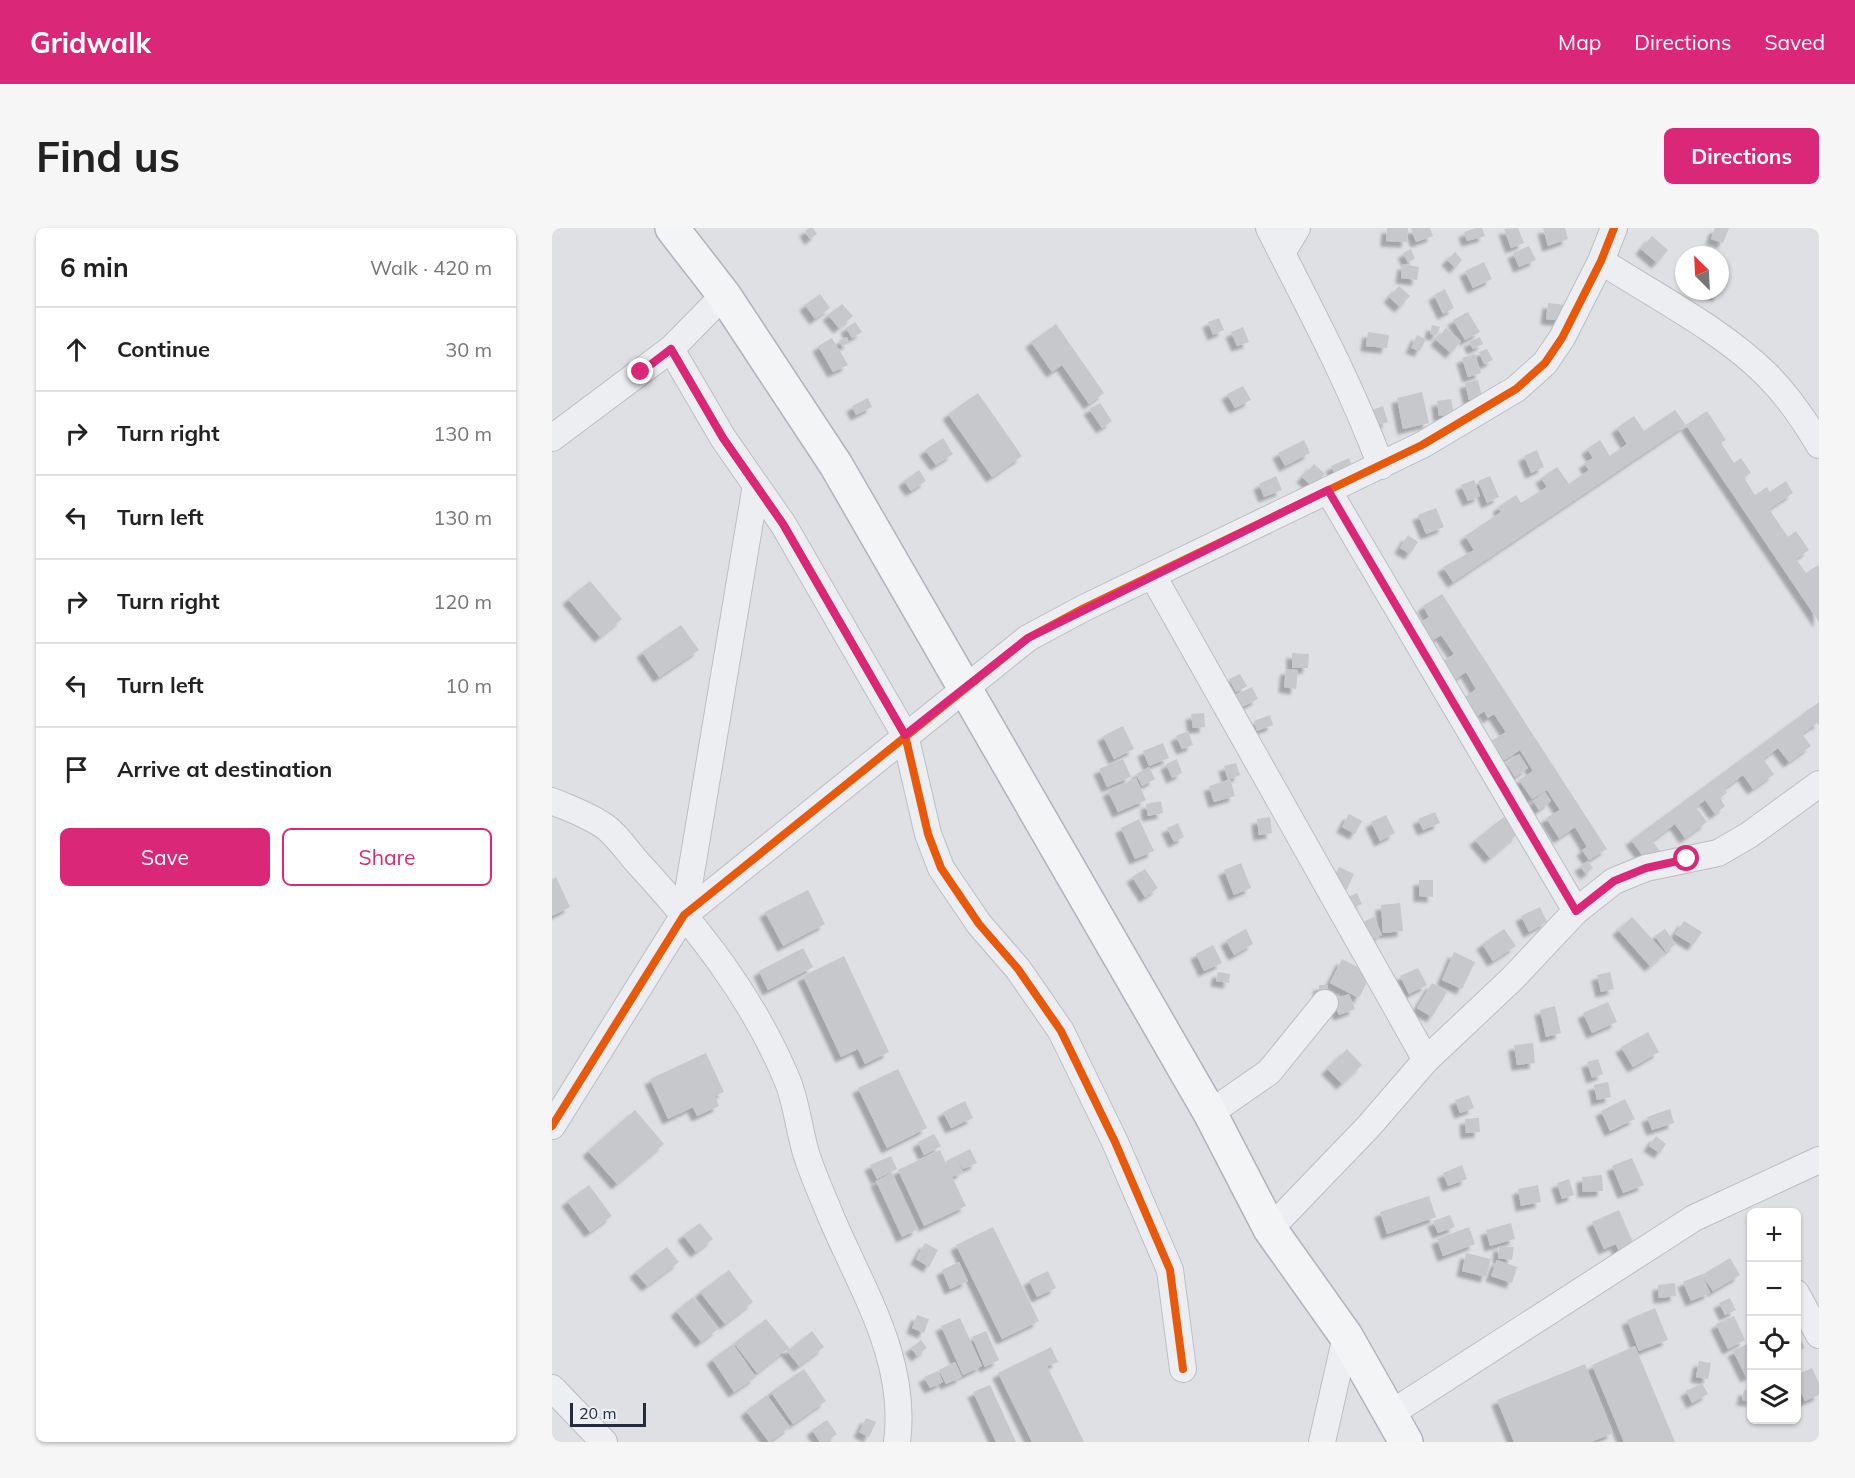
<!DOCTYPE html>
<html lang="en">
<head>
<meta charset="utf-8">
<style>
  :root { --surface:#fff; --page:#f6f6f6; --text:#222; --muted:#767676; --line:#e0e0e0; --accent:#db2777 }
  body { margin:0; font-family:Mulish,sans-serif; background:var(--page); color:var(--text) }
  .controls { position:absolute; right:18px; bottom:18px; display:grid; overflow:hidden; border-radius:9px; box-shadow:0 2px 4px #0004 }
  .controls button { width:54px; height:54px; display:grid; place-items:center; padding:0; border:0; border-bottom:2px solid var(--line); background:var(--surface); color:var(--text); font:30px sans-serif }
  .compass { position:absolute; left:1123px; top:18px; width:54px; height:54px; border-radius:50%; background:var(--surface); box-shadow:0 2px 4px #0004; rotate:336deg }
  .scale { position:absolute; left:18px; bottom:15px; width:76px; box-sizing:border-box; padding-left:6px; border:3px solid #232c3e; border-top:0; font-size:16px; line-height:21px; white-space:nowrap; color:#232c3e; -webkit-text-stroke:4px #eaeef5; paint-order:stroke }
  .stop { position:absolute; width:18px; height:18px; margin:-14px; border:4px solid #db2777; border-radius:50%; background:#fff }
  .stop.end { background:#db2777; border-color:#fff; box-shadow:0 2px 6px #0008 }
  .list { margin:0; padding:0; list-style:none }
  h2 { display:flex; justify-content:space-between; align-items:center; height:78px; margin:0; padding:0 24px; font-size:26px }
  h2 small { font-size:20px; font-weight:400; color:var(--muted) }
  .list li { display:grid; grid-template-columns:39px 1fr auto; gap:18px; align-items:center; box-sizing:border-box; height:84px; padding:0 24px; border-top:2px solid var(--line) }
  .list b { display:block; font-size:22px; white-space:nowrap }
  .list em { font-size:20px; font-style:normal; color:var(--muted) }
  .actions { display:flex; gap:12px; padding:18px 24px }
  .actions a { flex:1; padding:14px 0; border:2px solid var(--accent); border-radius:9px; text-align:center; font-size:21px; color:var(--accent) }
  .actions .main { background:var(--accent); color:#fff }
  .icon { flex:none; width:33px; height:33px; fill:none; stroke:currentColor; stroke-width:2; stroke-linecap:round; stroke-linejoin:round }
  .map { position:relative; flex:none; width:1267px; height:1214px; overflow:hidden; border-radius:9px }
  header { display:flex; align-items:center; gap:36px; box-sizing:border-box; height:84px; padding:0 30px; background:var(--accent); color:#fff }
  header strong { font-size:28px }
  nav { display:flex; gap:33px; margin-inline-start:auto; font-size:21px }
  .intro { display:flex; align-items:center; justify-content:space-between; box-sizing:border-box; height:144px; padding:0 36px }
  h1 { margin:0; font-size:42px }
  .button { padding:15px 27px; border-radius:9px; background:var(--accent); color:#fff; font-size:21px; font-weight:700 }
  main { display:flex; gap:36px; padding:0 36px }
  aside { flex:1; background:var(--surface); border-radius:9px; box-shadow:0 2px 4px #0004 }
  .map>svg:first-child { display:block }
  .building { fill:#c6c8cc; filter:url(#shadow) }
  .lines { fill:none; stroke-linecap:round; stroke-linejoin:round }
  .street-casing { stroke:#bcbec2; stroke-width:28 }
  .highway-casing { stroke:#b0b3b9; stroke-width:36 }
  .street { stroke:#edeef1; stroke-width:26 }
  .highway { stroke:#f2f4f5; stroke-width:33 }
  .cycleway-casing { stroke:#eaeef5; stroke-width:11 }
  .cycleway { stroke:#e8590c; stroke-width:8 }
  .route { stroke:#db2777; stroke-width:8 }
</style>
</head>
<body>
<header>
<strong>Gridwalk</strong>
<nav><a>Map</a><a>Directions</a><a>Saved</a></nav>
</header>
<div class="intro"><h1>Find us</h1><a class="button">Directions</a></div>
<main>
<aside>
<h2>6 min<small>Walk · 420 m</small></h2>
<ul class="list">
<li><svg class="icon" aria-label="ahead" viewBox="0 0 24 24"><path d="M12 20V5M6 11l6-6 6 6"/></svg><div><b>Continue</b></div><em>30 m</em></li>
<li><svg class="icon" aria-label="right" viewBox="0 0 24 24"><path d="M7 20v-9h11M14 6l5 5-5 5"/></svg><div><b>Turn right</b></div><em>130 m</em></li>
<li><svg class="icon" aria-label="left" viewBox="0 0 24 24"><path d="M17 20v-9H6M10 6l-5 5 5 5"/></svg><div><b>Turn left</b></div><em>130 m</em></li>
<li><svg class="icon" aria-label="right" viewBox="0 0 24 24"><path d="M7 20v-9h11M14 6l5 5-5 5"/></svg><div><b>Turn right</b></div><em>120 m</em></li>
<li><svg class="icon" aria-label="left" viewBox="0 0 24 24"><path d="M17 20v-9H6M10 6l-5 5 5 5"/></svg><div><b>Turn left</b></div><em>10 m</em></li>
<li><svg class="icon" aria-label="arrive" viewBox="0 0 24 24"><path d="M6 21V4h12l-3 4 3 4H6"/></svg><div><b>Arrive at destination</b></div></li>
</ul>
<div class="actions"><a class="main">Save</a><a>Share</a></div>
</aside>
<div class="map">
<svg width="1267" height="1214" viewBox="0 0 1267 1214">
  <defs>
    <filter id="shadow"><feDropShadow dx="-5.5" dy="5.5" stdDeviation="1.5" flood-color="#0004"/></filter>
  </defs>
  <rect width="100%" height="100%" fill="#dee0e4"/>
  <path class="building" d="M257,0H261L265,6L258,11L253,3Z
    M835,0H856L855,14L834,13Z
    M859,0H878L881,8L864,14Z
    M924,0H930L933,8L915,13L912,4Z
    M966,0L972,15L959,20L952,1Z
    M991,0H1013L1016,11L996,18Z
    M1163,0H1177L1171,15L1159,11Z
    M1100,8L1116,22L1105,35L1089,21Z
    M977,18L984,32L967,39L961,25Z
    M859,21L863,31L856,34L851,25Z
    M903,24L910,32L903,40L895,32Z
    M932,34L940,51L921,60L913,43Z
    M851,36L867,39L865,52L849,50Z
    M1168,45L1174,47L1168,62Z
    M847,58L858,68L848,79L837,69Z
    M893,61L902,80L891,86L882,67Z
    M1154,63H1168L1166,68Z
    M268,66L278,80L263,91L253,77Z
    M996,75L1014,77L1012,93L994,91Z
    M290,76L301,88L287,100L276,87Z
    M916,84L928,104L913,112L901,92Z
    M667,90L672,102L661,107L656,94Z
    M303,94L310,104L300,110L294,100Z
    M504,96L552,165L537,176L510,137L500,144L479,114Z
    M880,97L888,99L885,107L878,106Z
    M691,99L697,114L685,118L679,104Z
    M894,100L909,113L899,125L884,112Z
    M816,104L837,107L835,120L814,118Z
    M865,107L874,111L868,123L859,120Z
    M295,109L297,115L290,118L287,112Z
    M928,109L931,116L921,121L917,114Z
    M280,110L296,137L281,144L266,118Z
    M935,121L941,132L932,136L927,124Z
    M923,126L929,145L916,149L910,130Z
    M926,152L930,169L917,172L913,155Z
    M691,158L699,172L683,180L675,166Z
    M870,164L877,195L851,201L845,170Z
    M426,165L470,228L440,249L396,186Z
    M316,170L320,179L304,187L300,178Z
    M899,171L902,186L887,188L885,173Z
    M548,175L560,193L550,200L537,181Z
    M831,178L836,194L825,197L820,182Z
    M1123,182L1134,197L901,354L891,339L922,322L913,308L949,284L946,279L964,267L969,275L995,259L989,250L1005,239L1017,256L1037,242L1032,235L1041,230L1035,221L1048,212L1058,228L1075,216L1065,200L1082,188L1092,203Z
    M1155,183L1174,212L1169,215L1182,235L1189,230L1199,245L1192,250L1203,267L1215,259L1218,264L1234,253L1241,265L1217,281L1236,309L1244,303L1257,322L1244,331L1254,345L1266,337L1267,339V394L1134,197Z
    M391,210L401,226L384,237L373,222Z
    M752,212L758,225L733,238L726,225Z
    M985,222L992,239L979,245L972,228Z
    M797,230L802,242L785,250L779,238Z
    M762,236L773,246L761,259L750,249Z
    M367,242L374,253L359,263L352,253Z
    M724,248L730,262L712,269L707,256Z
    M938,248L947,269L935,275L926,253Z
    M922,252L928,268L916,273L909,257Z
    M884,280L892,299L874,306L866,287Z
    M856,307L866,314L858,326L848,320Z
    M38,353L70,391L48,409L16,371Z
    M890,366L1055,621L1037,632L1030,622L1035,619L1023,599L1007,610L994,590L1008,582L995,562L980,571L967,552L981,543L968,522L952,532L939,513L954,504L942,486L936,490L932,483L924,489L912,470L924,461L914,444L899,454L887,436L902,426L889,407L875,416L863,398L877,389L871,378Z
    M129,397L147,422L107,449L90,424Z
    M740,425L757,426L756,440H740Z
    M734,441L746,442L744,461L732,459Z
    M688,446L695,458L684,464L677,451Z
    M700,459L706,471L690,479L684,467Z
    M1267,474V497L1265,495L1250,506L1259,518L1237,534L1226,520L1211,531L1222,546L1201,561L1191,547L1172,561L1175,565L1168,570L1173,578L1163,586L1153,572L1144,579L1155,594L1133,610L1123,596L1100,613L1109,624L1096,635L1079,612Z
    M652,485L653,499L641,500L639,486Z
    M718,487L721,497L705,503L702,493Z
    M571,498L582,521L562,531L551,508Z
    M636,503L641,517L630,521L624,508Z
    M611,515L617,530L597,538L591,523Z
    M967,526L976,540L963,549L954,535Z
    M571,531L579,549L555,559L547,541Z
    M625,531L630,545L620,550L614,536Z
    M684,535L688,547L678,551L683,568L662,574L657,558L676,552L672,538Z
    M597,539L603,551L590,558L584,546Z
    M584,550L594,572L566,584L556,563Z
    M993,564L999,573L987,582L981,573Z
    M609,573L611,585L596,588L594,576Z
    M883,584L888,595L871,602L866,591Z
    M797,586L810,593L803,606L790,599Z
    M834,587L843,605L828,613L819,594Z
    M718,589L720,605L707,607L705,591Z
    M952,589L966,606L938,630L923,612Z
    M587,591L602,623L583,631L569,600Z
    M626,595L632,609L622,614L615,600Z
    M1036,633L1041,640L1034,646L1028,638Z
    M689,635L699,660L682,667L672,642Z
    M787,639L802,646L793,665L778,658Z
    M593,641L606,660L593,669L580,649Z
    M4,649L18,679L0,688V651Z
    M867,652H881V669L867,668Z
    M256,662L273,696L231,718L213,684Z
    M805,665L810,676L797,682L792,671Z
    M848,675L851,703L831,705L829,677Z
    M988,679L995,694L977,704L969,688Z
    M822,689L830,707L815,713L807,696Z
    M1080,689L1113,725L1098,738L1066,702Z
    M1132,693L1150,704L1141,717L1123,706Z
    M694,701L701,716L682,727L674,712Z
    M952,701L964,718L941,733L930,716Z
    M1113,701L1124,716L1114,724L1103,708Z
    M661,717L670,735L652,743L644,726Z
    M251,720L261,739L216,762L207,743Z
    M902,724L923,734L910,761L890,752Z
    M292,728L337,824L313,836L306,821L289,829L251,748Z
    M790,731L819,746L807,770L778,755Z
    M866,740L875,757L857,766L848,748Z
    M666,744L678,746L677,755L664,753Z
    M1058,744L1062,761L1049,764L1045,747Z
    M880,755L895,764L880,789L865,780Z
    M767,757H776L775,767H767Z
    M797,766L803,781L787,787L781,772Z
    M1056,774L1065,794L1040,805L1031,785Z
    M1003,778L1009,805L994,809L988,782Z
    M1096,804L1107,824L1081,839L1069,819Z
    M981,815L983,835L965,837L962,817Z
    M795,821L810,837L790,856L775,841Z
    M154,825L172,864L163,868L167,878L145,888L141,879L116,891L98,851Z
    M1046,831L1051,846L1040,850L1035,834Z
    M346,841L375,900L335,920L306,860Z
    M1056,854L1059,869L1045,872L1042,857Z
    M917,867L922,880L908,885L903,872Z
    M1073,871L1083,891L1058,903L1049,883Z
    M413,873L421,890L399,900L391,884Z
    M1118,881L1122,895L1100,902L1095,889Z
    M83,882L112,916L65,956L36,923Z
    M927,890L928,904L914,905L913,891Z
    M382,906L389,918L372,927L366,914Z
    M1104,908L1114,916L1108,925L1097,918Z
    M418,921L425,935L411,941L404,928Z
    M388,922L398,944L394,933L404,928L411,944L400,949L414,978L372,998L346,942Z
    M339,928L345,941L325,951L318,937Z
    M1080,930L1092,957L1071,965L1060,938Z
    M910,937L915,951L896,958L891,945Z
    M340,945L366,1001L350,1009L324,953Z
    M1050,947L1051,963L1031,964L1030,949Z
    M1017,951L1022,967L1010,971L1005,955Z
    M37,957L60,988L38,1004L15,973Z
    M986,957L989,974L969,978L966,961Z
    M877,968L884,989L835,1006L828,984Z
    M1067,982L1084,1021L1068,1027L1064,1016L1052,1021L1040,994Z
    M898,987L903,999L886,1005L881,993Z
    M148,995L161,1011L144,1024L131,1007Z
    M959,995L963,1011L938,1018L934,1002Z
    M441,999L487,1093L450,1111L404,1017Z
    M917,999L923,1016L891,1028L885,1011Z
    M373,1015L386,1022L377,1039L364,1031Z
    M947,1018L962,1019L960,1032L946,1030Z
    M115,1019L127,1034L95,1058L83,1044Z
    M914,1025L939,1031L934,1049L910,1043Z
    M1178,1030L1188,1047L1161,1063L1150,1047Z
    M945,1032L965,1039L960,1055L939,1048Z
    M407,1034L416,1053L398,1061L390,1042Z
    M177,1042L201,1074L173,1096L148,1064Z
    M496,1043L504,1060L485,1069L477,1052Z
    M1150,1046L1158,1065L1139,1073L1131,1054Z
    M1123,1055L1124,1068L1107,1070L1106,1057Z
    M141,1069L166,1101L149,1114L124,1083Z
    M1178,1070L1184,1082L1173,1087L1167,1075Z
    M1103,1080L1116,1112L1087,1123L1075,1092Z
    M365,1087L377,1091L372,1105L360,1100Z
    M1182,1088L1193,1112L1176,1121L1164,1096Z
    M408,1090L430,1138L411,1147L389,1098Z
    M214,1091L238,1121L260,1103L272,1119L247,1138L234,1122L205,1145L182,1115Z
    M434,1103L447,1132L433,1139L420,1109Z
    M1244,1103L1253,1120L1244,1124Z
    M369,1112L375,1120L365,1128L359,1120Z
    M1197,1115L1200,1146L1194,1149L1181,1123Z
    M181,1116L204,1149L182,1164L160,1131Z
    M1083,1118L1123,1214H1072L1040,1137Z
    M499,1119L506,1134L495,1138L532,1214H480L446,1145Z
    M1147,1133L1159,1135L1156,1151L1144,1149Z
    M403,1134L410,1149L394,1156L387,1142Z
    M1033,1136L1061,1205L1039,1214H962L945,1172Z
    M1260,1140L1267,1155V1167L1253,1173L1244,1154V1147Z
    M252,1141L274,1173L241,1196L219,1164Z
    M386,1143L391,1154L378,1160L372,1149Z
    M1150,1155L1156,1166L1140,1175L1134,1163Z
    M438,1157L464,1214H444L421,1164Z
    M1192,1162L1200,1163V1173L1190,1172Z
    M215,1167L238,1199L217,1214L194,1183Z
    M314,1190L324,1194L317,1209L307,1204Z
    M275,1192L285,1206L274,1214H268L260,1202Z"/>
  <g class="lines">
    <g class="street-casing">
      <path id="street" d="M717,0C757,79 798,155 829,238
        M730,25L745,0
        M1049,33C1103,68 1170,102 1215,147C1235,167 1253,193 1267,217
        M119,121L171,210L231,296L353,507L376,606L389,640L427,696L466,741L509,803L563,914L618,1042L631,1141
        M0,210L119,121L172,67
        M776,262L1024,683
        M601,348L874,832
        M0,573C16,580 34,586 49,596C63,604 75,623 86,635C147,701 202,771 236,854C245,877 247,902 254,925C260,945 269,964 277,984C308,1059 356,1130 345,1214
        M132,687L204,257
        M658,885L717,844L773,775
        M0,898L132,687L476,410L532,380L870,217L964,161L993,135L1010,110L1049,33L1062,0
        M718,1001L817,898L874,832L960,751L1024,683L1062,653L1094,640L1166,625L1197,607L1267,556
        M1244,1065L1267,1107
        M0,1160L52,1214
        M838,1186L1142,990L1267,932
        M770,1214L794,1108"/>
    </g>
    <g class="highway-casing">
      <path id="highway" d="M120,0L172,67L284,237L658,885L718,1001L794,1108L854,1214"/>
    </g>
    <use href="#street" class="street"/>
    <use href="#highway" class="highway"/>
    <g class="cycleway-casing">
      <path id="cycleway" d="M119,121L171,210L231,296L353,507L376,606L389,640L427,696L466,741L509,803L563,914L618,1042L631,1141
        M0,898L132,687L476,410L532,380L870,217L964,161L993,135L1010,110L1049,33L1062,0"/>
    </g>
    <use href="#cycleway" class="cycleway"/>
  </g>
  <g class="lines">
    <path class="route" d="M89,144L119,121L171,210L231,296L353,507L476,410L776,262L1024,683L1062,653L1094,640L1135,631"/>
  </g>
</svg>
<div class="controls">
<button>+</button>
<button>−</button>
<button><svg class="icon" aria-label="locate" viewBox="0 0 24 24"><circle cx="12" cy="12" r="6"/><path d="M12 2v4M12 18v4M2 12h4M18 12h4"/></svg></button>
<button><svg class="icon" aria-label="layers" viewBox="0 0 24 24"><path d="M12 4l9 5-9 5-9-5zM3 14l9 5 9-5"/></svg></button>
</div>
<svg class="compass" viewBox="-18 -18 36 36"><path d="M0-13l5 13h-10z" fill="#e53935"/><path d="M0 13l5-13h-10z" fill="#767676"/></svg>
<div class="scale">20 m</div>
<div class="stop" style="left:1135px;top:631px"></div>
<div class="stop end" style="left:89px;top:144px"></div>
</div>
</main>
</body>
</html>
